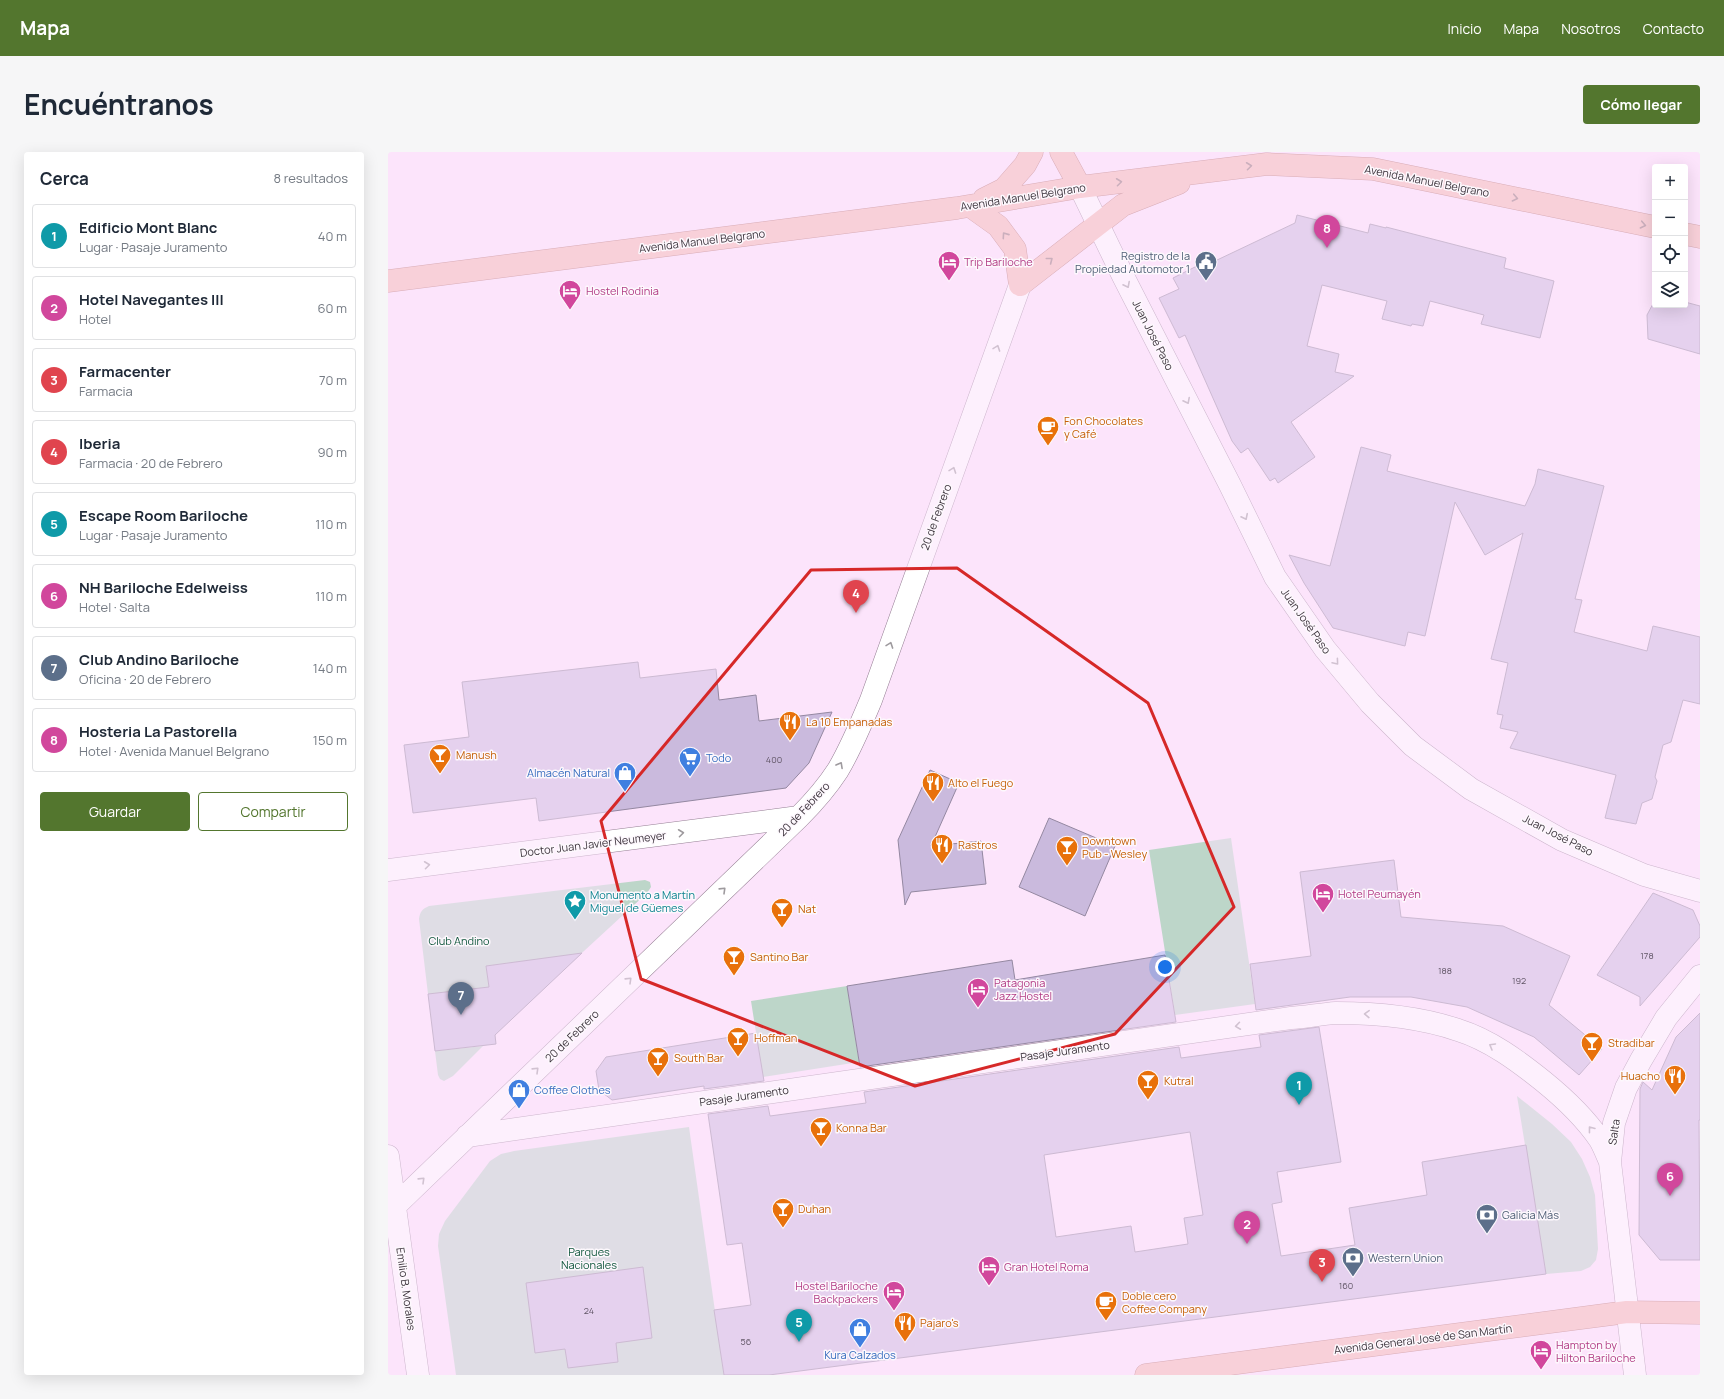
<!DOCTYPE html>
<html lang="es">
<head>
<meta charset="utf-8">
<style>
  :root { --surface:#fff; --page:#f6f6f7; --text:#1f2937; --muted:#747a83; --line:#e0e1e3; --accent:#53762e }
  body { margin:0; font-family:Manrope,sans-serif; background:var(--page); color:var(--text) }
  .controls { position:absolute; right:12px; top:12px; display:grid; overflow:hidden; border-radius:4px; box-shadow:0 4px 16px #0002 }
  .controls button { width:36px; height:36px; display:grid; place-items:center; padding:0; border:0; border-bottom:1px solid var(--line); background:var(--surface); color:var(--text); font:20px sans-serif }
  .you { position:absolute; left:777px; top:815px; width:14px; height:14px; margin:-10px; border:3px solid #fff; border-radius:50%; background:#1a73e8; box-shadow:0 0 0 6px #1a73e833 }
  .badge { display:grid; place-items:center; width:26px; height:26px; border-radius:50%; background:var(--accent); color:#fff; font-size:13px; font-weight:700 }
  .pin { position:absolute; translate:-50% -33px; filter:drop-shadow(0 1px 2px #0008) }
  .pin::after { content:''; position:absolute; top:21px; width:14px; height:12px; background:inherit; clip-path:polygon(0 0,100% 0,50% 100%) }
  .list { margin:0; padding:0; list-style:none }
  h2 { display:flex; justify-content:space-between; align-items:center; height:52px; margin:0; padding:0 16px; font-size:17px }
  h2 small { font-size:13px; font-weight:400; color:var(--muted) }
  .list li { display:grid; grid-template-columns:26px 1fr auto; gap:12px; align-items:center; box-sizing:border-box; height:64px; margin:0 8px 8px; padding:0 8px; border:1px solid var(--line); border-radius:4px }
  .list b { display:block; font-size:15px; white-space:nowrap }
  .list p { margin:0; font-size:13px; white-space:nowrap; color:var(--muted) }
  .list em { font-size:13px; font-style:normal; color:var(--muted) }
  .actions { display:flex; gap:8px; padding:12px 16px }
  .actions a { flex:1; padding:9px 0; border:1px solid var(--accent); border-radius:4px; text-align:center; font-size:14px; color:var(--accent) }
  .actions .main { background:var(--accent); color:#fff }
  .icon { flex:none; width:22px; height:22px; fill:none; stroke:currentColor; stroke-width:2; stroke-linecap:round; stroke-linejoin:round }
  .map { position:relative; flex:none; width:1312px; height:1223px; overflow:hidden; border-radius:4px }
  header { display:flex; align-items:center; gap:24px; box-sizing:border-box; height:56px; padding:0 20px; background:var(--accent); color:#fff }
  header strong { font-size:19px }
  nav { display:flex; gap:22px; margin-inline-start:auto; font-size:14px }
  .intro { display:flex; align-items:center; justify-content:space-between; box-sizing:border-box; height:96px; padding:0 24px }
  h1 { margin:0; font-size:28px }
  .button { padding:10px 18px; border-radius:4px; background:var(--accent); color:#fff; font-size:14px; font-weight:700 }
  main { display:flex; gap:24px; padding:0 24px }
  aside { flex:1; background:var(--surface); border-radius:4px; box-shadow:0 4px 16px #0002 }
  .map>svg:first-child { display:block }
  .green { fill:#bdd6c9 }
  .building { fill:#cabadd; stroke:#9488a1; fill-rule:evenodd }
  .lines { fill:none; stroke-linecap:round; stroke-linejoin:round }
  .minor-casing { stroke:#957f94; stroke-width:23 }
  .major-casing { stroke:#b06c66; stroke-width:23 }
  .minor { stroke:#fff; stroke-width:22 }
  .major { stroke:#f4b9b0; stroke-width:22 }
  .oneway { stroke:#907071 }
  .oneway2 { stroke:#9e9a9e }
  .marked { fill:none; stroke:#d62828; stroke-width:3; stroke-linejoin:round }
  .labels { text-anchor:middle; stroke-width:3; stroke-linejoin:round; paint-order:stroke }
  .number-label { font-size:9px; fill:#615666 }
  .street-label { font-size:11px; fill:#3e353e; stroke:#fdf8fd }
  .service-label { font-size:11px; fill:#4e5e75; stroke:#fdf8fd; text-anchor:start }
  .hotel-label { font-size:11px; fill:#b23c85; stroke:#fdf8fd; text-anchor:start }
  .food-label { font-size:11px; fill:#c56008; stroke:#fdf8fd; text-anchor:start }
  .shop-label { font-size:11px; fill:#366cbe; stroke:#fdf8fd; text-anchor:start }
  .culture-label { font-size:11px; fill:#0d838f; stroke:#fdf8fd; text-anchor:start }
  .park-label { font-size:11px; fill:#11573d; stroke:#fdf8fd }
</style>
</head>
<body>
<header>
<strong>Mapa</strong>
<nav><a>Inicio</a><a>Mapa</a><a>Nosotros</a><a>Contacto</a></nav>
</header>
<div class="intro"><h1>Encuéntranos</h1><a class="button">Cómo llegar</a></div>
<main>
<aside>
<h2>Cerca<small>8 resultados</small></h2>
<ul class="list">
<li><span class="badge" style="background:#0f9aa8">1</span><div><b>Edificio Mont Blanc</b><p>Lugar · Pasaje Juramento</p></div><em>40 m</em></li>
<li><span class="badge" style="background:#d1479c">2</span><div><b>Hotel Navegantes III</b><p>Hotel</p></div><em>60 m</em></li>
<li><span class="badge" style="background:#e0444e">3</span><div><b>Farmacenter</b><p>Farmacia</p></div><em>70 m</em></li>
<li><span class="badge" style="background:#e0444e">4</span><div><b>Iberia</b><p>Farmacia · 20 de Febrero</p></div><em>90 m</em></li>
<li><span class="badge" style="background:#0f9aa8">5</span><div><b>Escape Room Bariloche</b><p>Lugar · Pasaje Juramento</p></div><em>110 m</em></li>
<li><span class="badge" style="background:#d1479c">6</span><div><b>NH Bariloche Edelweiss</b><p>Hotel · Salta</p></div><em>110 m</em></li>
<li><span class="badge" style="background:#5c6f8a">7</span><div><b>Club Andino Bariloche</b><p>Oficina · 20 de Febrero</p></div><em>140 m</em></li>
<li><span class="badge" style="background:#d1479c">8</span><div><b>Hosteria La Pastorella</b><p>Hotel · Avenida Manuel Belgrano</p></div><em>150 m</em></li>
</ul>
<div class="actions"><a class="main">Guardar</a><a>Compartir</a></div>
</aside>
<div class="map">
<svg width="1312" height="1223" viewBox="0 0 1312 1223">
  <rect width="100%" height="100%" fill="#fce4fb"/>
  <path class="green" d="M843,686L867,852L787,863L761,698Z
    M257,728L262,730L263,735L259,741L183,811L176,804L98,814L101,835L40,842L31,767C32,760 34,757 41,754Z
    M459,834L471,910L375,925L363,849Z
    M95,894L65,924L56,929L52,927L50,923L47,899Z
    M1129,944L1164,972L1183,990L1194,1007L1202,1025L1207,1043L1210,1097L1208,1108L1202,1115L1193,1119L1158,1122Z
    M301,975L336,1223H68L50,1094L51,1082L57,1069L102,1009L113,1002L126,999Z"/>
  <path class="building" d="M909,63L980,81L982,72L998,76V75L1118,106L1116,116L1166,129L1152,186L1093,172L1096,163L1042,149L1035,174L1024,172L1023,174L994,167L999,149L934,133L919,194L951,202L947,220L966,224L903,270L927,305L890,331L887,326L882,329L860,296L853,301L844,289L797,183L791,186L771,146L791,137L785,126L825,106L827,109L907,71Z
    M1267,148V153H1297V150L1312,154V202L1260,187L1259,163Z
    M973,295L1003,303L999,319L1137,354L1147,332L1150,317L1216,334L1187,447L1194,448L1186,480L1259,499L1265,474L1312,485V552L1295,548L1283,590L1275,593L1267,625L1269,629L1264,647L1254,651L1248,672L1217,666L1228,623L1122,596L1130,580L1112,576L1115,563L1109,562L1120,511L1103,507L1135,381L1097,403L1067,350L1037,484L1020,480L1017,494L945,476L916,431L901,403L942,414Z
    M250,510L252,526L328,517L331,548L368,543L371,569L444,560L421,611L398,636L151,669L148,646L25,661L16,593L81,585L74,530Z
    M542,618L571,631L543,694L593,689L598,732L523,740L517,753L510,688Z
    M661,666L727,694L697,764L631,735Z
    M1006,708L1013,765L1115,774L1182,804L1161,853L1214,897L1191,923L1146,885L1079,855L1023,845H962L868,858L862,812L923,804L912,720Z
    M1265,741L1305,758L1312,774V785L1252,854V845L1209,823Z
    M194,801L107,883L108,892L47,899L40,842L101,835L98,814Z
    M777,803L788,870L472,915L459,834L624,808L627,828Z
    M1312,861V968H1311L1312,1108H1272L1251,1083L1252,937L1255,930L1264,938L1288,885Z
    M931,875L953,1010L889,1020L894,1050L884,1052L893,1104L967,1093L961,1056L1039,1043L1034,1010L1138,993L1158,1122L381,1223H336L326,1158L363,1153L354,1091L339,1093L320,962L380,954L382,964L478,951L476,940L791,895L793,906L873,895L871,883ZM802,980L815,1063L796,1066L800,1092L747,1100L743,1074L668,1085L656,1003Z
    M368,881L376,929L316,937V934L224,948L211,938L208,919L218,905Z
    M255,1115L264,1186L228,1191L230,1210L180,1216L177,1197L147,1201L138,1131Z"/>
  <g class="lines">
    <g class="minor-casing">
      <path id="minor" d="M692,35L735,124L842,333L887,425L937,497L982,551L1025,594L1083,637L1174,688L1256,723L1312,739
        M0,718L411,665
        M79,984L903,866C918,865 933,862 948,861C988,861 1032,865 1070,878C1102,888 1130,909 1155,929C1176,946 1197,966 1212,988C1216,995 1219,1003 1222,1010
        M0,1004L30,1223
        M6,1055L411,665C425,651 439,635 450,618C463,596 473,572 483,548L632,133
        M1247,1223L1222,1010L1226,971L1238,936L1253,908L1278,866L1312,824"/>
    </g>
    <g class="major-casing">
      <path id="major" d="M673,0L692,35
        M596,47L616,37L637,13L644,0
        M582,54L610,74L627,97L632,133
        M1297,82L1312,85
        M0,129L569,56L692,35L879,12L985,17L1267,75
        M632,133L735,53L791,31
        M758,1223L1239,1160L1312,1161"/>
    </g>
    <use href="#minor" class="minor"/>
    <use href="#major" class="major"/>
  </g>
  <defs><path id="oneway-chevron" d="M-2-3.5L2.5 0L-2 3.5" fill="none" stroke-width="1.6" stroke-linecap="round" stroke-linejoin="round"/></defs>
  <g class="oneway">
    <use href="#oneway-chevron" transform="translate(861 14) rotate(-7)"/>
    <use href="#oneway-chevron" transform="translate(731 30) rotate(-7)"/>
    <use href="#oneway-chevron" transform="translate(1127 46) rotate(12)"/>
    <use href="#oneway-chevron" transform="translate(1255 73) rotate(12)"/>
    <use href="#oneway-chevron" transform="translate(617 83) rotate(-125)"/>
    <use href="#oneway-chevron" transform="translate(662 108) rotate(-38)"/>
  </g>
  <g class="oneway2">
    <use href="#oneway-chevron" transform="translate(739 133) rotate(63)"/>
    <use href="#oneway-chevron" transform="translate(609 196) rotate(-70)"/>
    <use href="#oneway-chevron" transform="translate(799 249) rotate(63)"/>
    <use href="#oneway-chevron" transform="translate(565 318) rotate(-70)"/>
    <use href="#oneway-chevron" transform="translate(857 365) rotate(64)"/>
    <use href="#oneway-chevron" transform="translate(502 493) rotate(-70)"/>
    <use href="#oneway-chevron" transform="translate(948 510) rotate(50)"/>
    <use href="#oneway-chevron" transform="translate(452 613) rotate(-61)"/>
    <use href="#oneway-chevron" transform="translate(293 681) rotate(-7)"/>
    <use href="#oneway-chevron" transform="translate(39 713) rotate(-7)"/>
    <use href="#oneway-chevron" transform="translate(335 738) rotate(-44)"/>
    <use href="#oneway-chevron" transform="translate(241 828) rotate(-44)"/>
    <use href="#oneway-chevron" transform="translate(979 862) rotate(-178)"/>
    <use href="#oneway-chevron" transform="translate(850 874) rotate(172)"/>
    <use href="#oneway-chevron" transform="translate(1104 894) rotate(-150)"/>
    <use href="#oneway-chevron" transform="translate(148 918) rotate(-44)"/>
    <use href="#oneway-chevron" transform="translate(1203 977) rotate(-128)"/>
    <use href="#oneway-chevron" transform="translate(34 1028) rotate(-44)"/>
  </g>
  <path d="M0 0H1312V1223H0ZM569,416L760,551L846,755L727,882L527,934L253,827L213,669L423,418Z" fill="#fce4fb" fill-opacity=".55" fill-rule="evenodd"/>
  <path class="marked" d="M569,416L760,551L846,755L727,882L527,934L253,827L213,669L423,418Z"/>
  <defs>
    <g id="hotel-pin" transform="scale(1.15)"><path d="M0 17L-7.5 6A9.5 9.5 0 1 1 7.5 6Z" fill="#d1479c" stroke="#fdf8fd"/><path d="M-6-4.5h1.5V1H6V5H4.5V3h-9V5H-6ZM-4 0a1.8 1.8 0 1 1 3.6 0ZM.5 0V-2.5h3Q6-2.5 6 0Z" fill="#fff"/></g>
    <g id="civic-pin" transform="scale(1.15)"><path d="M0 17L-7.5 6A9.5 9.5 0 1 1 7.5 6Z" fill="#5c6f8a" stroke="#fdf8fd"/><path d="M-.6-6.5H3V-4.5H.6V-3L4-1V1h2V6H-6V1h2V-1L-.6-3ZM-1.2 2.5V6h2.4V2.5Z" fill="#fff"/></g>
    <g id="cafe-pin" transform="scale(1.15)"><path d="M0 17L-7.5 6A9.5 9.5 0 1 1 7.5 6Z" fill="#e8710a" stroke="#fdf8fd"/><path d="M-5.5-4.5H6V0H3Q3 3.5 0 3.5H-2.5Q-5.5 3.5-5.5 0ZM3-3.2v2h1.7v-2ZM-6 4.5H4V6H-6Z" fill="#fff"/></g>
    <g id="restaurant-pin" transform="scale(1.15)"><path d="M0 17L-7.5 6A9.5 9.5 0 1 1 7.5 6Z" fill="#e8710a" stroke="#fdf8fd"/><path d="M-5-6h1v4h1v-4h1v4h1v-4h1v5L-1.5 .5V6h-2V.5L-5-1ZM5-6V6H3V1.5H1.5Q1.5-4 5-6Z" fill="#fff"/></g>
    <g id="bar-pin" transform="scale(1.15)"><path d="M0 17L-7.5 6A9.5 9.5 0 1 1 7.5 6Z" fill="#e8710a" stroke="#fdf8fd"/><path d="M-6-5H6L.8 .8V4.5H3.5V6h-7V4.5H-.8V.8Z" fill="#fff"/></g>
    <g id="supermarket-pin" transform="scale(1.15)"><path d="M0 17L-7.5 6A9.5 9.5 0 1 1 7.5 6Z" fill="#3f7fe0" stroke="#fdf8fd"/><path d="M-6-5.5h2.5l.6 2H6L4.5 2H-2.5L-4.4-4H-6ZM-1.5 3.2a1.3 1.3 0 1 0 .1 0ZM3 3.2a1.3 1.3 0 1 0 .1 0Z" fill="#fff"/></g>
    <g id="shop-pin" transform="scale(1.15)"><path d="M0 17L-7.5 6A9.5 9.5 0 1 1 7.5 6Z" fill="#3f7fe0" stroke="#fdf8fd"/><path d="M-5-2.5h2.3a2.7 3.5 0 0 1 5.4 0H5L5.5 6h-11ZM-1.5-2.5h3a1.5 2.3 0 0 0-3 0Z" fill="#fff"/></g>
    <g id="sight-pin" transform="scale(1.15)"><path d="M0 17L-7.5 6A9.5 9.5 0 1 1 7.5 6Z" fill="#0f9aa8" stroke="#fdf8fd"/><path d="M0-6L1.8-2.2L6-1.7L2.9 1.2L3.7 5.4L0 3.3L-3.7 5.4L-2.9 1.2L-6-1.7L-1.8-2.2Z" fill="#fff"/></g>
    <g id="bank-pin" transform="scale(1.15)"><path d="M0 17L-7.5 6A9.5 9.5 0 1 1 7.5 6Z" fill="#5c6f8a" stroke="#fdf8fd"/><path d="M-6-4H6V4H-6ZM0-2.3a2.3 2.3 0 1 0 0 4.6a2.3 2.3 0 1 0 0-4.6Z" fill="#fff"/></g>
  </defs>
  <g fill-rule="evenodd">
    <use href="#hotel-pin" x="561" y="110"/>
    <use href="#civic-pin" x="818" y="110"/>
    <use href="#hotel-pin" x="182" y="139"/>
    <use href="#cafe-pin" x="660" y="275"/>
    <use href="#restaurant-pin" x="402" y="570"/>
    <use href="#bar-pin" x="52" y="603"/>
    <use href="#supermarket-pin" x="302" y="606"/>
    <use href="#shop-pin" x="237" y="621"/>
    <use href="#restaurant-pin" x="545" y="631"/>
    <use href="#restaurant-pin" x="554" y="693"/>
    <use href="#bar-pin" x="679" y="695"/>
    <use href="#hotel-pin" x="935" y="742"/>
    <use href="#sight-pin" x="187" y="749"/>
    <use href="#bar-pin" x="394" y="757"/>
    <use href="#bar-pin" x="346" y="805"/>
    <use href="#hotel-pin" x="590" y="837"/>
    <use href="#bar-pin" x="350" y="886"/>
    <use href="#bar-pin" x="1204" y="891"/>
    <use href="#bar-pin" x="270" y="906"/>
    <use href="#restaurant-pin" x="1287" y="924"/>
    <use href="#bar-pin" x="760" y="929"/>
    <use href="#shop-pin" x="131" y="938"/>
    <use href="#bar-pin" x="433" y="976"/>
    <use href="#bar-pin" x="395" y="1057"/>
    <use href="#bank-pin" x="1099" y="1063"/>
    <use href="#bank-pin" x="965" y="1106"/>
    <use href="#hotel-pin" x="601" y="1115"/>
    <use href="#hotel-pin" x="506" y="1140"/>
    <use href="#cafe-pin" x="718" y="1150"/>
    <use href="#restaurant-pin" x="517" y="1171"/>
    <use href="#shop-pin" x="472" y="1177"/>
    <use href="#hotel-pin" x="1153" y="1199"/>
  </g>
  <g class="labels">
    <g class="number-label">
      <text x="386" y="611">400</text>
      <text x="1259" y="807">178</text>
      <text x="1057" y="822">188</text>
      <text x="1131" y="832">192</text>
      <text x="958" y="1137">160</text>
      <text x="201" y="1162">24</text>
      <text x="358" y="1193">56</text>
    </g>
    <g class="street-label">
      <text transform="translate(1039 29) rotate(11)" y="4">Avenida Manuel Belgrano</text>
      <text transform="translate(635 45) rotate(-9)" y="4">Avenida Manuel Belgrano</text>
      <text transform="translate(314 89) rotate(-7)" y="4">Avenida Manuel Belgrano</text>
      <text transform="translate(765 183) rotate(63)" y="4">Juan José Paso</text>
      <text transform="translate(548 365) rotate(-70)" y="4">20 de Febrero</text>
      <text transform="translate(918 469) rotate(55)" y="4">Juan José Paso</text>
      <text transform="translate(416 657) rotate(-47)" y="4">20 de Febrero</text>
      <text transform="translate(1170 683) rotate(27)" y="4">Juan José Paso</text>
      <text transform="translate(205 692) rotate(-7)" y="4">Doctor Juan Javier Neumeyer</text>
      <text transform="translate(184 884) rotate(-44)" y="4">20 de Febrero</text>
      <text transform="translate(677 899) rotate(-8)" y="4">Pasaje Juramento</text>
      <text transform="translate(356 944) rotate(-8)" y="4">Pasaje Juramento</text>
      <text transform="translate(1226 980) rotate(-81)" y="4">Salta</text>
      <text transform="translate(18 1137) rotate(82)" y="4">Emilio B. Morales</text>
      <text transform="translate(1035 1187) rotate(-7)" y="4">Avenida General José de San Martín</text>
    </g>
    <g class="service-label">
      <text x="802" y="108" text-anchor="end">Registro de la<tspan x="802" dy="13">Propiedad Automotor 1</tspan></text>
      <text x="1114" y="1067">Galicia Más</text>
      <text x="980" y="1110">Western Union</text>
    </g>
    <g class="hotel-label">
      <text x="576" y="114">Trip Bariloche</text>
      <text x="198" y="143">Hostel Rodinia</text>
      <text x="950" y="746">Hotel Peumayén</text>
      <text x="606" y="835">Patagonia<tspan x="606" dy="13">Jazz Hostel</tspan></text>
      <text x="616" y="1119">Gran Hotel Roma</text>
      <text x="490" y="1138" text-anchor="end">Hostel Bariloche<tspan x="490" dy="13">Backpackers</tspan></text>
      <text x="1168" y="1197">Hampton by<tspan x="1168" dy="13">Hilton Bariloche</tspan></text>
    </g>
    <g class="food-label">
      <text x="676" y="273">Fon Chocolates<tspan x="676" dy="13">y Café</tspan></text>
      <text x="418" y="574">La 10 Empanadas</text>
      <text x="68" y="607">Manush</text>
      <text x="560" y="635">Alto el Fuego</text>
      <text x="694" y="693">Downtown<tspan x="694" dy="13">Pub - Wesley</tspan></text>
      <text x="570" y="697">Rastros</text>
      <text x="410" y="761">Nat</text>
      <text x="362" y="809">Santino Bar</text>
      <text x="366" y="890">Hoffman</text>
      <text x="1220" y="895">Stradibar</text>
      <text x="286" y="910">South Bar</text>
      <text x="1272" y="928" text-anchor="end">Huacho</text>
      <text x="776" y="933">Kutral</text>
      <text x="448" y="980">Konna Bar</text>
      <text x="410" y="1061">Duhan</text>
      <text x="734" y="1148">Doble cero<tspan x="734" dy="13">Coffee Company</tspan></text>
      <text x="532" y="1175">Pajaro's</text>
    </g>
    <g class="shop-label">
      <text x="318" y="610">Todo</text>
      <text x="222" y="625" text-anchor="end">Almacén Natural</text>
      <text x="146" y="942">Coffee Clothes</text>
      <text x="472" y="1207" text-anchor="middle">Kura Calzados</text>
    </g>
    <g class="culture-label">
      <text x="202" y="747">Monumento a Martín<tspan x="202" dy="13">Miguel de Güemes</tspan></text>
    </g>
    <g class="park-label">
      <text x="71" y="793">Club Andino</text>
      <text x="201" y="1104">Parques<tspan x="201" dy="13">Nacionales</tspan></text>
    </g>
  </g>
</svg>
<div class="controls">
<button>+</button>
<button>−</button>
<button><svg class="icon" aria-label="locate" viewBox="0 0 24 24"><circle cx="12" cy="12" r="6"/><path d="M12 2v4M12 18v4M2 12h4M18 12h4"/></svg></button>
<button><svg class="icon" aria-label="layers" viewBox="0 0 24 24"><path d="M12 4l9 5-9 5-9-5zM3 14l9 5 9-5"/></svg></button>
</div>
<div class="you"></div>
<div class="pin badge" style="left:911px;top:953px;background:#0f9aa8">1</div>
<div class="pin badge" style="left:859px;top:1092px;background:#d1479c">2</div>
<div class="pin badge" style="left:934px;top:1130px;background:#e0444e">3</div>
<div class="pin badge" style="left:468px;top:461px;background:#e0444e">4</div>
<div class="pin badge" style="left:411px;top:1190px;background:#0f9aa8">5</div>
<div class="pin badge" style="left:1282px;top:1044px;background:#d1479c">6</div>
<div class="pin badge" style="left:73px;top:863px;background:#5c6f8a">7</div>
<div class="pin badge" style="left:939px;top:96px;background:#d1479c">8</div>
</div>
</main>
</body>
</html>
